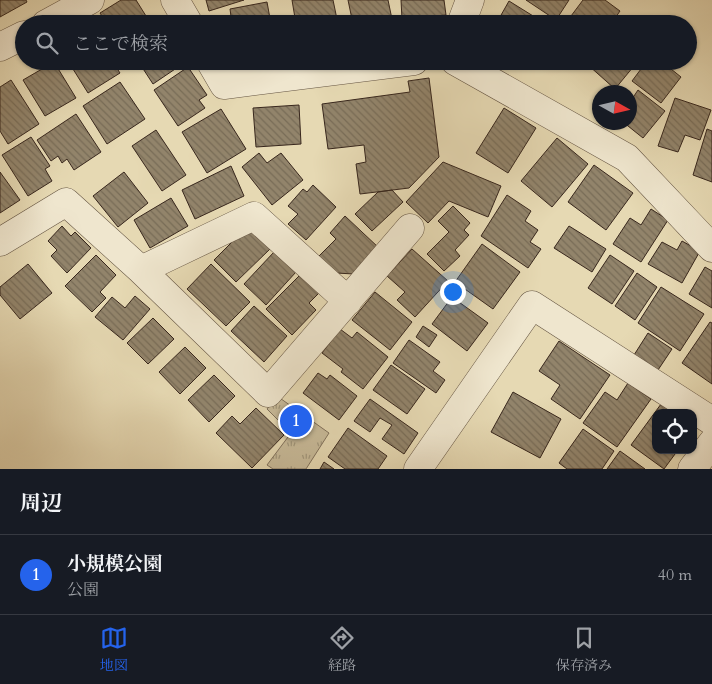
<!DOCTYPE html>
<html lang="ja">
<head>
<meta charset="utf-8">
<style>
  :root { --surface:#171b24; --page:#20242c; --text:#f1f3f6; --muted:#9ea1a6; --line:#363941; --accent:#2563eb }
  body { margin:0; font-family:Cardo,"Noto Serif JP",serif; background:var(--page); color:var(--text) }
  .controls { position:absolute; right:15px; bottom:15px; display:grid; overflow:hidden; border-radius:10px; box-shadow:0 1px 4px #0004 }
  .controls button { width:45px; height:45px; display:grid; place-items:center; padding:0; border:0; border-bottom:1px solid var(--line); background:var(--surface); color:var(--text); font:25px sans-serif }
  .compass { position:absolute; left:592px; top:85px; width:45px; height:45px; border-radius:50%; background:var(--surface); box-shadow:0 1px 4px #0004; rotate:98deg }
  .you { position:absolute; left:452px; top:291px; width:18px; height:18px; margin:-12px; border:4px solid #fff; border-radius:50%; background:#1a73e8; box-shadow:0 0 0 8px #1a73e833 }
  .badge { display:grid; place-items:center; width:32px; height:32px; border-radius:50%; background:var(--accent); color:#fff; font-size:16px; font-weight:700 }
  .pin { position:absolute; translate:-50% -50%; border:2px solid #fff; box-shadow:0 1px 5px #0006 }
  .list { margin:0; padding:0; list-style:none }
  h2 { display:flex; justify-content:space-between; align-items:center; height:65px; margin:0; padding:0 20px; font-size:21px }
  h2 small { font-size:16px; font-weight:400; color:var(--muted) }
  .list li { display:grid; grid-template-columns:32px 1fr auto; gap:15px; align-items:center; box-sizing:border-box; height:80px; padding:0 20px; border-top:1px solid var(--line) }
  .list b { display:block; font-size:19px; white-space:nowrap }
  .list p { margin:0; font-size:16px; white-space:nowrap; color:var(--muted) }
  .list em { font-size:16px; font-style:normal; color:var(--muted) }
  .icon { flex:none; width:28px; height:28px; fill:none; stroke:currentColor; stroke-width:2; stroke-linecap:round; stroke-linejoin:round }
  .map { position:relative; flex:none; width:712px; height:469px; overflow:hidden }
  .search { position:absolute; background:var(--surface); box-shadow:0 1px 4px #0004; left:15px; right:15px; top:15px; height:55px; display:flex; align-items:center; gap:12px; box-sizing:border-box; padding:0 18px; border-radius:28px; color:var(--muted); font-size:19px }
  .sheet { height:145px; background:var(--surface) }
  nav { display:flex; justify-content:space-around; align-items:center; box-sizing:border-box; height:70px; border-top:1px solid var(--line); background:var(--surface); font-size:14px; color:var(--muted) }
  nav a { display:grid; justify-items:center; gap:2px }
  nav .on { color:var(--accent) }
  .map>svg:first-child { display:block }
  .park { fill:url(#park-tufts); stroke:#80715c }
  .building { fill:url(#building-back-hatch); stroke:#38271d }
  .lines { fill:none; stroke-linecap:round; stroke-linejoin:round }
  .street-casing { stroke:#645442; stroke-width:29 }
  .street { stroke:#efe6ce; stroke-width:28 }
</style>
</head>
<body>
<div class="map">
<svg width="712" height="469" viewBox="0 0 712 469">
  <defs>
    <pattern id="park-tufts" width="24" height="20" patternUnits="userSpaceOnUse" patternTransform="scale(1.25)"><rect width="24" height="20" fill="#c8bb9a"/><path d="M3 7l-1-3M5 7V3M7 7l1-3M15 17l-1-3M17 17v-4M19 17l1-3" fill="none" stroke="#a3987d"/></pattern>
    <pattern id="building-back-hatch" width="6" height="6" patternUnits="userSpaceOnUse" patternTransform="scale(1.25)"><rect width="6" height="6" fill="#92846b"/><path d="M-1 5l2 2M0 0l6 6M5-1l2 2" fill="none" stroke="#786c57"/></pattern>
  </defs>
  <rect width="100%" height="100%" fill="#e6d9b3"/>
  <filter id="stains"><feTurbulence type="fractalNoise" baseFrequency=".004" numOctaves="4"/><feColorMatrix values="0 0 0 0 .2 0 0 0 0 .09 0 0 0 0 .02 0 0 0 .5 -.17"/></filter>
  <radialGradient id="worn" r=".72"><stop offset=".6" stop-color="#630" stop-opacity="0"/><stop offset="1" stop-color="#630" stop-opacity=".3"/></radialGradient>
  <path class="park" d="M277,396L329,433L306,469H273L267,465L291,433L267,409Z"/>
  <path class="building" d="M0,0H26L27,2L0,17Z
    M121,0H136L151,24H107L100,13Z
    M206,0H244L209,11Z
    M292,0H333L338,24H296Z
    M348,0H388L393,24H353Z
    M401,0H444L446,15L402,19Z
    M526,0H569L556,20Z
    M583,0H605L620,11L611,24H565Z
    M509,1L546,24H496Z
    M267,2L271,24H232L230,9Z
    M68,61H112L120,73L88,93Z
    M138,61H183L184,63L153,84Z
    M592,61H638L615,89L588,65Z
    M647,61H661L681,77L661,103L632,81Z
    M54,62L76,98L45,116L23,80Z
    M188,67L207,95L199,100L205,108L178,126L154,90Z
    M429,78L439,157L409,188L360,194L356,164L366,162L364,145L328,149L322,104L410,92L408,81Z
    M11,80L39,124L8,144L0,131V87Z
    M120,82L145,119L107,144L83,106Z
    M638,90L665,111L643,138L623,122H630V102Z
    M675,98L711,110L700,140L685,135L678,152L658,146Z
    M299,105L301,144L256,147L253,108Z
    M504,108L536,128L508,173L476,153Z
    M221,109L246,149L207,173L182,132Z
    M76,114L101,152L74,170L67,159L62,163L58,156L51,161L37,140Z
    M707,129L712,131V182L693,175Z
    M156,130L186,175L162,191L132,146Z
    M31,137L50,166L45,169L52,181L28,196L2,155Z
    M557,138L588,164L552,207L521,181Z
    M259,153L267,163L281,153L303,180L272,205L242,167Z
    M443,162L501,186L488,217L449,201L428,223L406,202Z
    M594,165L633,193L606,230L568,202Z
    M231,166L244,196L195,219L182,190Z
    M0,172L20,200L0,213Z
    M124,172L148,203L118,227L93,196Z
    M313,185L336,207L306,240L288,224L298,214L288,206L303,189L307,192Z
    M392,190L403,202L372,231L355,214L378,192Z
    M507,195L531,211L525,221L538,230L530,242L541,249L528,268L481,236Z
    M171,198L188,226L150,248L134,220Z
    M453,206L470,223L464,230L469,235L455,250L460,256L444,271L427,254L449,232L438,221Z
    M651,209L668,220L641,262L613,244L630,218L641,225Z
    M345,216L379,248L354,274L336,273L319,256L336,239L330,233Z
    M62,226L71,236L75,232L91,248L67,273L51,256L57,250L48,241Z
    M248,226L270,249L236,282L214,260Z
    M569,226L606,249L592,272L554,248Z
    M682,241L700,251L682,283L648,264L662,242L677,250Z
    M482,244L520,272L493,309L455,282Z
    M412,249L448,281L415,317L397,300L405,292L387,276Z
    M274,252L296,272L266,305L244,284Z
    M96,255L116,275L100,292L106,298L92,312L65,286Z
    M610,255L634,271L612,304L588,288Z
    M28,264L52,293L20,319L0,295V287Z
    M211,264L250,302L226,326L187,289Z
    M705,267L712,271V308L689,294Z
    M637,273L657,287L635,320L615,306Z
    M300,275L319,293L309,303L316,310L292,335L266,309Z
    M661,287L704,314L680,351L638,323Z
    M375,292L412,322L390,350L352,320Z
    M135,296L150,309L123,340L95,317L112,297L125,308Z
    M452,297L488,323L467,351L432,324Z
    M254,306L287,336L264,362L231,331Z
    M153,318L174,339L148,364L127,343Z
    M710,322L712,323V384L682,363Z
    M423,326L437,335L429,347L416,337Z
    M340,329L352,338L357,332L388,357L363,389L341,372L343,369L322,353Z
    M648,333L672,349L658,370L634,355Z
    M409,340L440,362L433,371L445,380L436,393L393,363Z
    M559,341L610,375L580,419L551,399L560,385L539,371Z
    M185,347L206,368L180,394L159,372Z
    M391,365L425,389L407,414L373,390Z
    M318,373L327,379L330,375L357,396L339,420L303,393Z
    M214,375L235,396L209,422L188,400Z
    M628,383L651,399L617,447L583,423L605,392L617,400Z
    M513,392L561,419L540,458L491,432Z
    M370,399L418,433L404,454L382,439L392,425L380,418L370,432L354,421Z
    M664,400L681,413H656V450H678L664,469L631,445Z
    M256,408L284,435L252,468L216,433L232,416L240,424Z
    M348,428L387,456L378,469H345L328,457Z
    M583,429L614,451L602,469H567L559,463Z
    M620,451L645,469H607Z
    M324,462L334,469H320Z"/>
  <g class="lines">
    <g class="street-casing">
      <path id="street" d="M175,0L189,24
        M46,24L90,0
        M461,24L470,0
        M0,47L24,35
        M210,61L224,85L414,61
        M455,61L627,158L712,248
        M0,242L66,202L141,270
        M348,301L254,216L141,270L268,393L410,228
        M418,469L532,305L712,421
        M692,469L712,443"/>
    </g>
    <use href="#street" class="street"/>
  </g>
  <rect width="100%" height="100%" filter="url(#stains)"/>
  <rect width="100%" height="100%" fill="url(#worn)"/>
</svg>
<div class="controls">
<button><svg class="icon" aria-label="locate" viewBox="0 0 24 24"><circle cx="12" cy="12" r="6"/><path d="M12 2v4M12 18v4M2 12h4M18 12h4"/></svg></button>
</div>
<svg class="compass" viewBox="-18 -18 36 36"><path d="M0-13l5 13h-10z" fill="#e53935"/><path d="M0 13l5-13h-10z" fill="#9ea1a6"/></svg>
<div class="you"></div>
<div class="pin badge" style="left:296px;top:421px">1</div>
<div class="search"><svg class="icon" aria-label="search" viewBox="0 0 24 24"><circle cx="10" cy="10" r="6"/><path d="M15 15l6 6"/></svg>ここで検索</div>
</div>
<section class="sheet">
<h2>周辺<small></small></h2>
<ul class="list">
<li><span class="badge">1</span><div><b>小規模公園</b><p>公園</p></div><em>40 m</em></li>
</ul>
</section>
<nav>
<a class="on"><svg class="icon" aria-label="map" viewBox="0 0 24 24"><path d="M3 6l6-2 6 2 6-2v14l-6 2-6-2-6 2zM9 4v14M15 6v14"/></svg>地図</a>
<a><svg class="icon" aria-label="directions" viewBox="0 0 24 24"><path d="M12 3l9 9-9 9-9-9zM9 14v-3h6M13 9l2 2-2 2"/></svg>経路</a>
<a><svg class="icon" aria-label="saved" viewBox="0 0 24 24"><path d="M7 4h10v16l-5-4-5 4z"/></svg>保存済み</a>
</nav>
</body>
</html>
